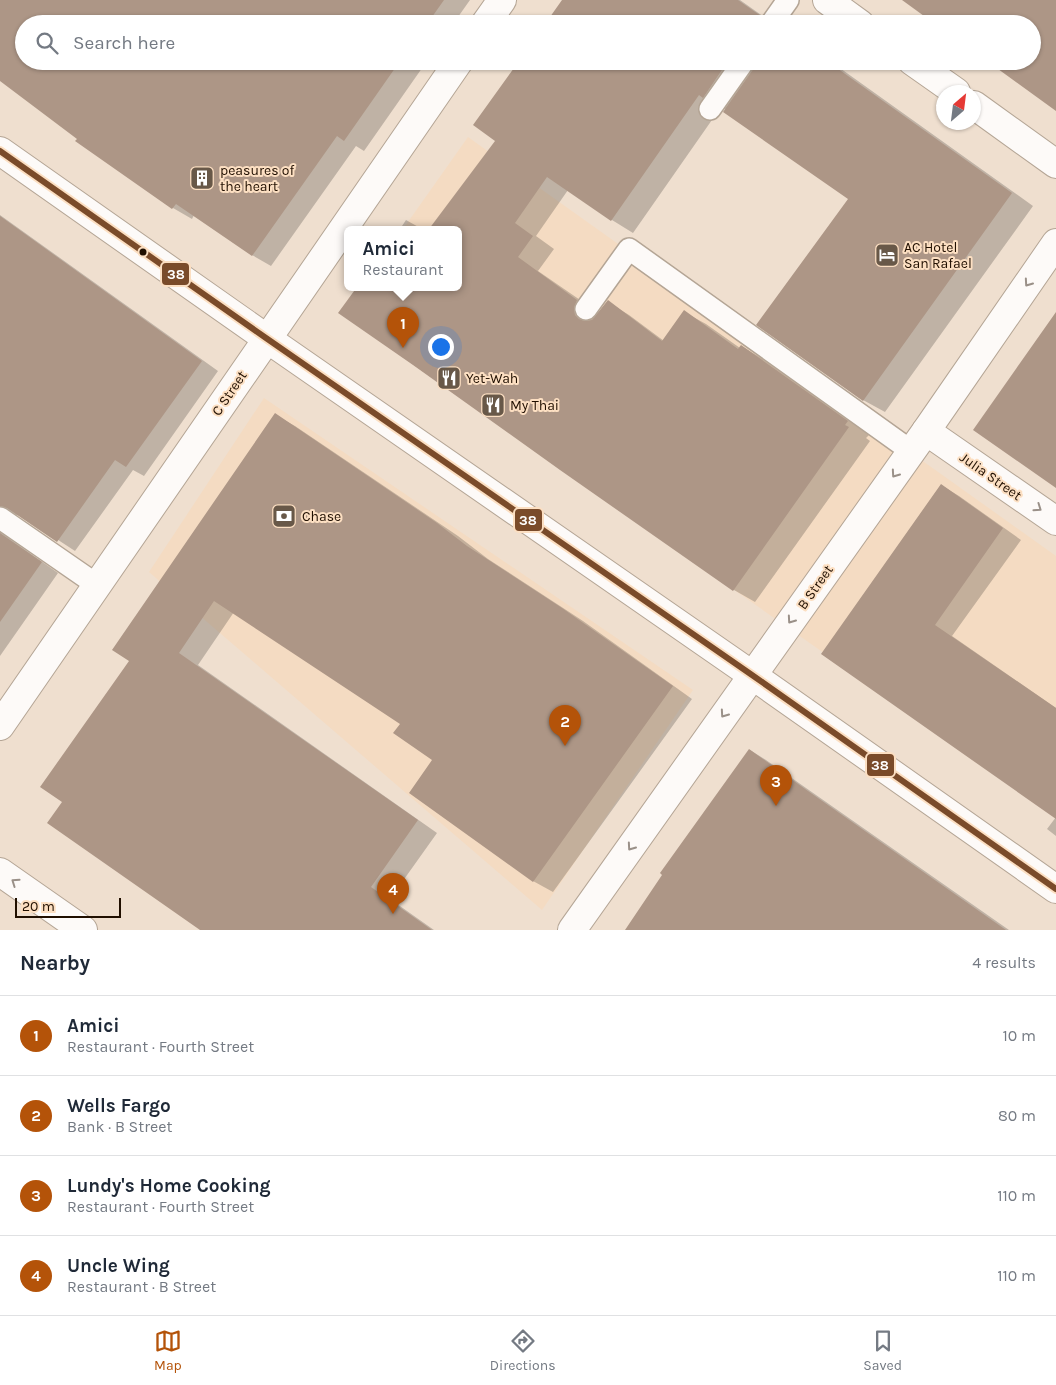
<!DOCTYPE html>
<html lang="en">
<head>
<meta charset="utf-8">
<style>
  :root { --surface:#fff; --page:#f2f2f3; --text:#1f2937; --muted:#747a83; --line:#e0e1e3; --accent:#b45309 }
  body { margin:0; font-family:Karla,sans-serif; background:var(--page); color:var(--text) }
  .compass { position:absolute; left:936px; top:85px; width:45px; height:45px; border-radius:50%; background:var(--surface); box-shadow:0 1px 4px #0004; rotate:28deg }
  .scale { position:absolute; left:15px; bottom:12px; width:106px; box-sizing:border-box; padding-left:5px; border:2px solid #200f00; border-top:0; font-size:14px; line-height:18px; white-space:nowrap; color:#200f00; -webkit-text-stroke:4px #fcdfc2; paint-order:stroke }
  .you { position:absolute; left:440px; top:346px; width:18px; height:18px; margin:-12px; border:4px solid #fff; border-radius:50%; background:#1a73e8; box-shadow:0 0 0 8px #1a73e833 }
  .badge { display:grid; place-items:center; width:32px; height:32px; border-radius:50%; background:var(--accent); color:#fff; font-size:16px; font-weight:700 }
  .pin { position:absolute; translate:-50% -41px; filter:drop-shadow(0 1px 2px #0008) }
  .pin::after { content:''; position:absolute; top:26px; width:18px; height:15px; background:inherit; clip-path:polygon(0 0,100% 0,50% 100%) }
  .popup { position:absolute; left:344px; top:226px; width:118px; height:65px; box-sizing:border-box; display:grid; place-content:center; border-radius:8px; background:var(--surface); filter:drop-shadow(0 1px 4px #0005); font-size:16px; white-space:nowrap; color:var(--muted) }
  .popup b { font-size:19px; color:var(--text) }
  .popup::after { content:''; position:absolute; left:50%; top:100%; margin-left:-10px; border:10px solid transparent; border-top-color:var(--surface) }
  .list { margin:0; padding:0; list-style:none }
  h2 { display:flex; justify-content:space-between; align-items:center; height:65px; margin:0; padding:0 20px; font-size:21px }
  h2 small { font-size:16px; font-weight:400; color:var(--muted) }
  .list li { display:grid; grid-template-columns:32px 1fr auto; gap:15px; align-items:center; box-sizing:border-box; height:80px; padding:0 20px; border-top:1px solid var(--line) }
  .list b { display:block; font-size:19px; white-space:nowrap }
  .list p { margin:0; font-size:16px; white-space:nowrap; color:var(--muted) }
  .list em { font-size:16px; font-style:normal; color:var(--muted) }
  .icon { flex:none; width:28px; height:28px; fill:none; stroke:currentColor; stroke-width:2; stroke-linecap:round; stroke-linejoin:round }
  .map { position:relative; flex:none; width:1056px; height:930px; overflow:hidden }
  .search { position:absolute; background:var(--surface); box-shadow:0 1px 4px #0004; left:15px; right:15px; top:15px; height:55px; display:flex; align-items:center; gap:12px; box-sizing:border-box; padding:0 18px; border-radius:28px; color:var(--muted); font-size:19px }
  .sheet { height:385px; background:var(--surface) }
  nav { display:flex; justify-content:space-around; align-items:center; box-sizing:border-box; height:70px; border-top:1px solid var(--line); background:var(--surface); font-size:14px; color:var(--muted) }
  nav a { display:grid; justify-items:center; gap:2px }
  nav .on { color:var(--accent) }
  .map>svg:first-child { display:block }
  .built { fill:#f4dbc2 }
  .shadow { fill:#0003 }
  .building { fill:#ad9686 }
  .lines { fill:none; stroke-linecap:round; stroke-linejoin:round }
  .service-casing { stroke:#b4a595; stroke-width:24 }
  .minor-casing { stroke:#b4a595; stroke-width:30 }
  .tertiary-casing { stroke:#b4a595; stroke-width:30 }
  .secondary-casing { stroke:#b4a595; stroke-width:30 }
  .primary-casing { stroke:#b4a595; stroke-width:30 }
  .service { stroke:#fdfaf8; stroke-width:21 }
  .minor { stroke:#fdfaf8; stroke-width:28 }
  .tertiary { stroke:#fdfaf8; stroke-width:28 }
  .secondary { stroke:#fdfaf8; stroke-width:28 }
  .primary { stroke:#fdfaf8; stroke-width:28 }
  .bus-1-casing { stroke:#fcdfc2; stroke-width:10 }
  .bus-1 { stroke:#7a4b2a; stroke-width:6 }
  .oneway { stroke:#9a9088 }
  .bus-dot { fill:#200f00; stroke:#fcdfc2; stroke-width:2 }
  .labels { text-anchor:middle; stroke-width:4; stroke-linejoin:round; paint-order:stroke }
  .poi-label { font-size:14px; fill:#200f00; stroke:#fcdfc2; text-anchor:start }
  .street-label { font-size:14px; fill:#200f00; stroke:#fcdfc2 }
  .line-badge { stroke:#fcdfc2; stroke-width:2 }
  .badge-label { font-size:14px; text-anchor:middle; font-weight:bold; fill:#fff }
</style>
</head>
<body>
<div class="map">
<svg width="1056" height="930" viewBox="0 0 1056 930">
  <rect width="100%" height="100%" fill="#efdfcf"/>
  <path class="built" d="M468,137L1056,556V816L343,315L362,287H458V229H403Z
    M264,398L693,690L542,910L149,572Z"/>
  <path class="shadow" d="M0,0H142L24,24V61H427L364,151L356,146L271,266L252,255L194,215L192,219L173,208L77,140L78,138L0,79Z
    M259,0H470L453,24H242Z
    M563,0H740L774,24H546Z
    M520,61H830L1033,206L885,412L863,400L850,199L726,110L721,107L633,233L612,220L568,190L536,236L554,249L538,271L599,313L608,302L629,315L664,341L684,312L706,324L740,348L741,346L763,359L869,435L866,438L870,441L755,602L734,590L340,313L359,287H458V229H431L497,140Z
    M0,215L218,371L144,476L133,470L75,551L20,515L13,516L6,534L10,539L58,573L0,656Z
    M406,220L422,229H400Z
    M275,415L295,426L458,536L488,559L583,621L692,699L553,892L533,881L434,760L401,723L234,612L198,665L437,833L390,899L434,930H202L63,802L131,661Z
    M941,485L959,496L1021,540L952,636L1056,708V836L1047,829L1056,817L822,654Z
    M750,750L766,760L1009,930H626Z"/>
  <path class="building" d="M0,0H444L427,24H24V61H400L344,141L337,136L252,256L176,204L172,209L75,141L77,139L0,81Z
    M562,0H738L761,16L759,24H545Z
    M902,0H1056V111L987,61H1032V24H935Z
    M519,61H728L703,98L699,95L611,221L547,177L515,223L533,236L518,257L577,300L574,308L575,315L579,319L585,321L592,320L608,300L662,341L684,310L738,349L741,345L848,421L845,425L849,427L733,591L560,470L413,365L338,313L357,287H458V229H429L495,141L473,125Z
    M756,61H827L1012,193L863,401L756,325L848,199L723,112L754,68Z
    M0,216L202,361L126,467L115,460L57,542L7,508L0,506Z
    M1056,312V488L973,430Z
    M275,413L437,523L467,546L562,608L673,686L533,882L409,793L432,760L393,733L400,724L214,601L179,653L418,820L371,887L432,930H200L47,823L62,802L40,787L129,661L112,650Z
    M941,484L1003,528L935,625L1056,708V819L821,654Z
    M0,533L42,562L0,622Z
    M749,749L808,791L1006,930H625L662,875L660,873Z"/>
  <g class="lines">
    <g class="service-casing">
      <path id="service" d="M771,24L788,0
        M710,109L744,61
        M586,309L629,249L911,451
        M0,518L97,585"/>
    </g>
    <g class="minor-casing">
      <path id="minor" d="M926,431L1056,521"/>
    </g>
    <g class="tertiary-casing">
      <path id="tertiary" d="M827,0L860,24
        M485,24L502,0
        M912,61L956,92
        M974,105L1056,164
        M0,726L459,61
        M572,930L926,431L1056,243"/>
    </g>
    <g class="secondary-casing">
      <path id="secondary" d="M0,151L266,338L752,675L1056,889"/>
    </g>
    <g class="primary-casing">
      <path id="primary" d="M0,872L83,930"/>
    </g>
    <use href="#service" class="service"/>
    <use href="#minor" class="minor"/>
    <use href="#tertiary" class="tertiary"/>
    <use href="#secondary" class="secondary"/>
    <use href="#primary" class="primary"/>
    <g class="bus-1-casing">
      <path id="bus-1" d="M0,151L266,338L752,675L1056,889"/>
    </g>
    <use href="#bus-1" class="bus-1"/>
  </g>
  <defs><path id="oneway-chevron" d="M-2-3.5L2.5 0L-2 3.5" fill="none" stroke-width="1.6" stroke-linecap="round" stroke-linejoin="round" transform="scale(1.25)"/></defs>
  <g class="oneway">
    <use href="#oneway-chevron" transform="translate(1028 283) rotate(125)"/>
    <use href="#oneway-chevron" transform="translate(895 474) rotate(125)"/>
    <use href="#oneway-chevron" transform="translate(1038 508) rotate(35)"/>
    <use href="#oneway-chevron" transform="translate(791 620) rotate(125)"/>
    <use href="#oneway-chevron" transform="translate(724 714) rotate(125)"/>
    <use href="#oneway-chevron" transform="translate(631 847) rotate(125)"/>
    <use href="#oneway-chevron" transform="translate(15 882) rotate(-145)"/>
  </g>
  <defs>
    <g id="building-square" transform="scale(1.25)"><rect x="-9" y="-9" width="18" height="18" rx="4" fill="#685848" stroke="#fcdfc2"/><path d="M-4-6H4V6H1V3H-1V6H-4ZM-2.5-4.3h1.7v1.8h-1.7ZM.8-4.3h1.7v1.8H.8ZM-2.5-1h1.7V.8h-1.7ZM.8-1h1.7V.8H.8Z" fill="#fff"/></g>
    <g id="hotel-square" transform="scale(1.25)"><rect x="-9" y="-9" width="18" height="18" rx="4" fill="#685848" stroke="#fcdfc2"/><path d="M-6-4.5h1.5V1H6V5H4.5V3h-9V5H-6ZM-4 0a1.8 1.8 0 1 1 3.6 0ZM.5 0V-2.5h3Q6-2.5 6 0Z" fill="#fff"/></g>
    <g id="restaurant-square" transform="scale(1.25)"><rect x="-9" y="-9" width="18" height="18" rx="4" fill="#685848" stroke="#fcdfc2"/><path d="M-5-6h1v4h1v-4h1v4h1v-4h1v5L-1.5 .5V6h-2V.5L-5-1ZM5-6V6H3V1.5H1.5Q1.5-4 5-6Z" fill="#fff"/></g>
    <g id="bank-square" transform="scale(1.25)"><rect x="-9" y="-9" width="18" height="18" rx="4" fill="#685848" stroke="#fcdfc2"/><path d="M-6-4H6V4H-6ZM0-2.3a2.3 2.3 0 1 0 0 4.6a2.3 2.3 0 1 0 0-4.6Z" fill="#fff"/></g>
  </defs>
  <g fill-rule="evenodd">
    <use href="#building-square" x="202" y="178"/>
    <use href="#hotel-square" x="887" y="255"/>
    <use href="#restaurant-square" x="449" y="378"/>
    <use href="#restaurant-square" x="493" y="405"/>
    <use href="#bank-square" x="284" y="516"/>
  </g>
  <circle class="bus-dot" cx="143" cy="252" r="4.5"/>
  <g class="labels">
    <g class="poi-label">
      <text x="220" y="175">peasures of<tspan x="220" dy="16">the heart</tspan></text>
      <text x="904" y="252">AC Hotel<tspan x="904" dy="16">San Rafael</tspan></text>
      <text x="466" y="383">Yet-Wah</text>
      <text x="510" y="410">My Thai</text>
      <text x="302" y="521">Chase</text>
    </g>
    <g class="street-label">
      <text transform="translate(229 393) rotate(-56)" y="5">C Street</text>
      <text transform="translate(991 476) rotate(35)" y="5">Julia Street</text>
      <text transform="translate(815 587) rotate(-55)" y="5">B Street</text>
    </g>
  </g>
  <g class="line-badge">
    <rect x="161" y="262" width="29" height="24" rx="5" fill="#7a4b2a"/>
    <rect x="514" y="508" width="29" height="24" rx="5" fill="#7a4b2a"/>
    <rect x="866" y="753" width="29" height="24" rx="5" fill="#7a4b2a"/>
  </g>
  <g class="badge-label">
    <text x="176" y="279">38</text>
    <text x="528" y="525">38</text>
    <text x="880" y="770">38</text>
  </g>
</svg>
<svg class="compass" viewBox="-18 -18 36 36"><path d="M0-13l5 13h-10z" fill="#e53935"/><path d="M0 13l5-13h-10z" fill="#747a83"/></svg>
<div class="scale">20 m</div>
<div class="you"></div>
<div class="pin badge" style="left:403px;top:348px">1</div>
<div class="popup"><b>Amici</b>Restaurant</div>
<div class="pin badge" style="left:565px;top:746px">2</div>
<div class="pin badge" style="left:776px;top:806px">3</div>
<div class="pin badge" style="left:393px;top:914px">4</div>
<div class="search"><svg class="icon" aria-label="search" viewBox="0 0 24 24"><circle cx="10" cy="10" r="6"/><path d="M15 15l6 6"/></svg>Search here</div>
</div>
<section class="sheet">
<h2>Nearby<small>4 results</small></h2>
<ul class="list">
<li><span class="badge">1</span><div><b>Amici</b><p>Restaurant · Fourth Street</p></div><em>10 m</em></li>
<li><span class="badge">2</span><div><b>Wells Fargo</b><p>Bank · B Street</p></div><em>80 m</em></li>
<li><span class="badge">3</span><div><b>Lundy's Home Cooking</b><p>Restaurant · Fourth Street</p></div><em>110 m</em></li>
<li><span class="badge">4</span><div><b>Uncle Wing</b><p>Restaurant · B Street</p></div><em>110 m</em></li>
</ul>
</section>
<nav>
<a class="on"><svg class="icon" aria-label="map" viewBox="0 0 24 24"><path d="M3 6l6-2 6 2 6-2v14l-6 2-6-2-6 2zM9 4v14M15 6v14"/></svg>Map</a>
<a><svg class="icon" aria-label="directions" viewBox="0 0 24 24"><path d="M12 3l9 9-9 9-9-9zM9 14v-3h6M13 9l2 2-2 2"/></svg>Directions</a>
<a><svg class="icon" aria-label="saved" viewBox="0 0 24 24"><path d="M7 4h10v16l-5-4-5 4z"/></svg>Saved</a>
</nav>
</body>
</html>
